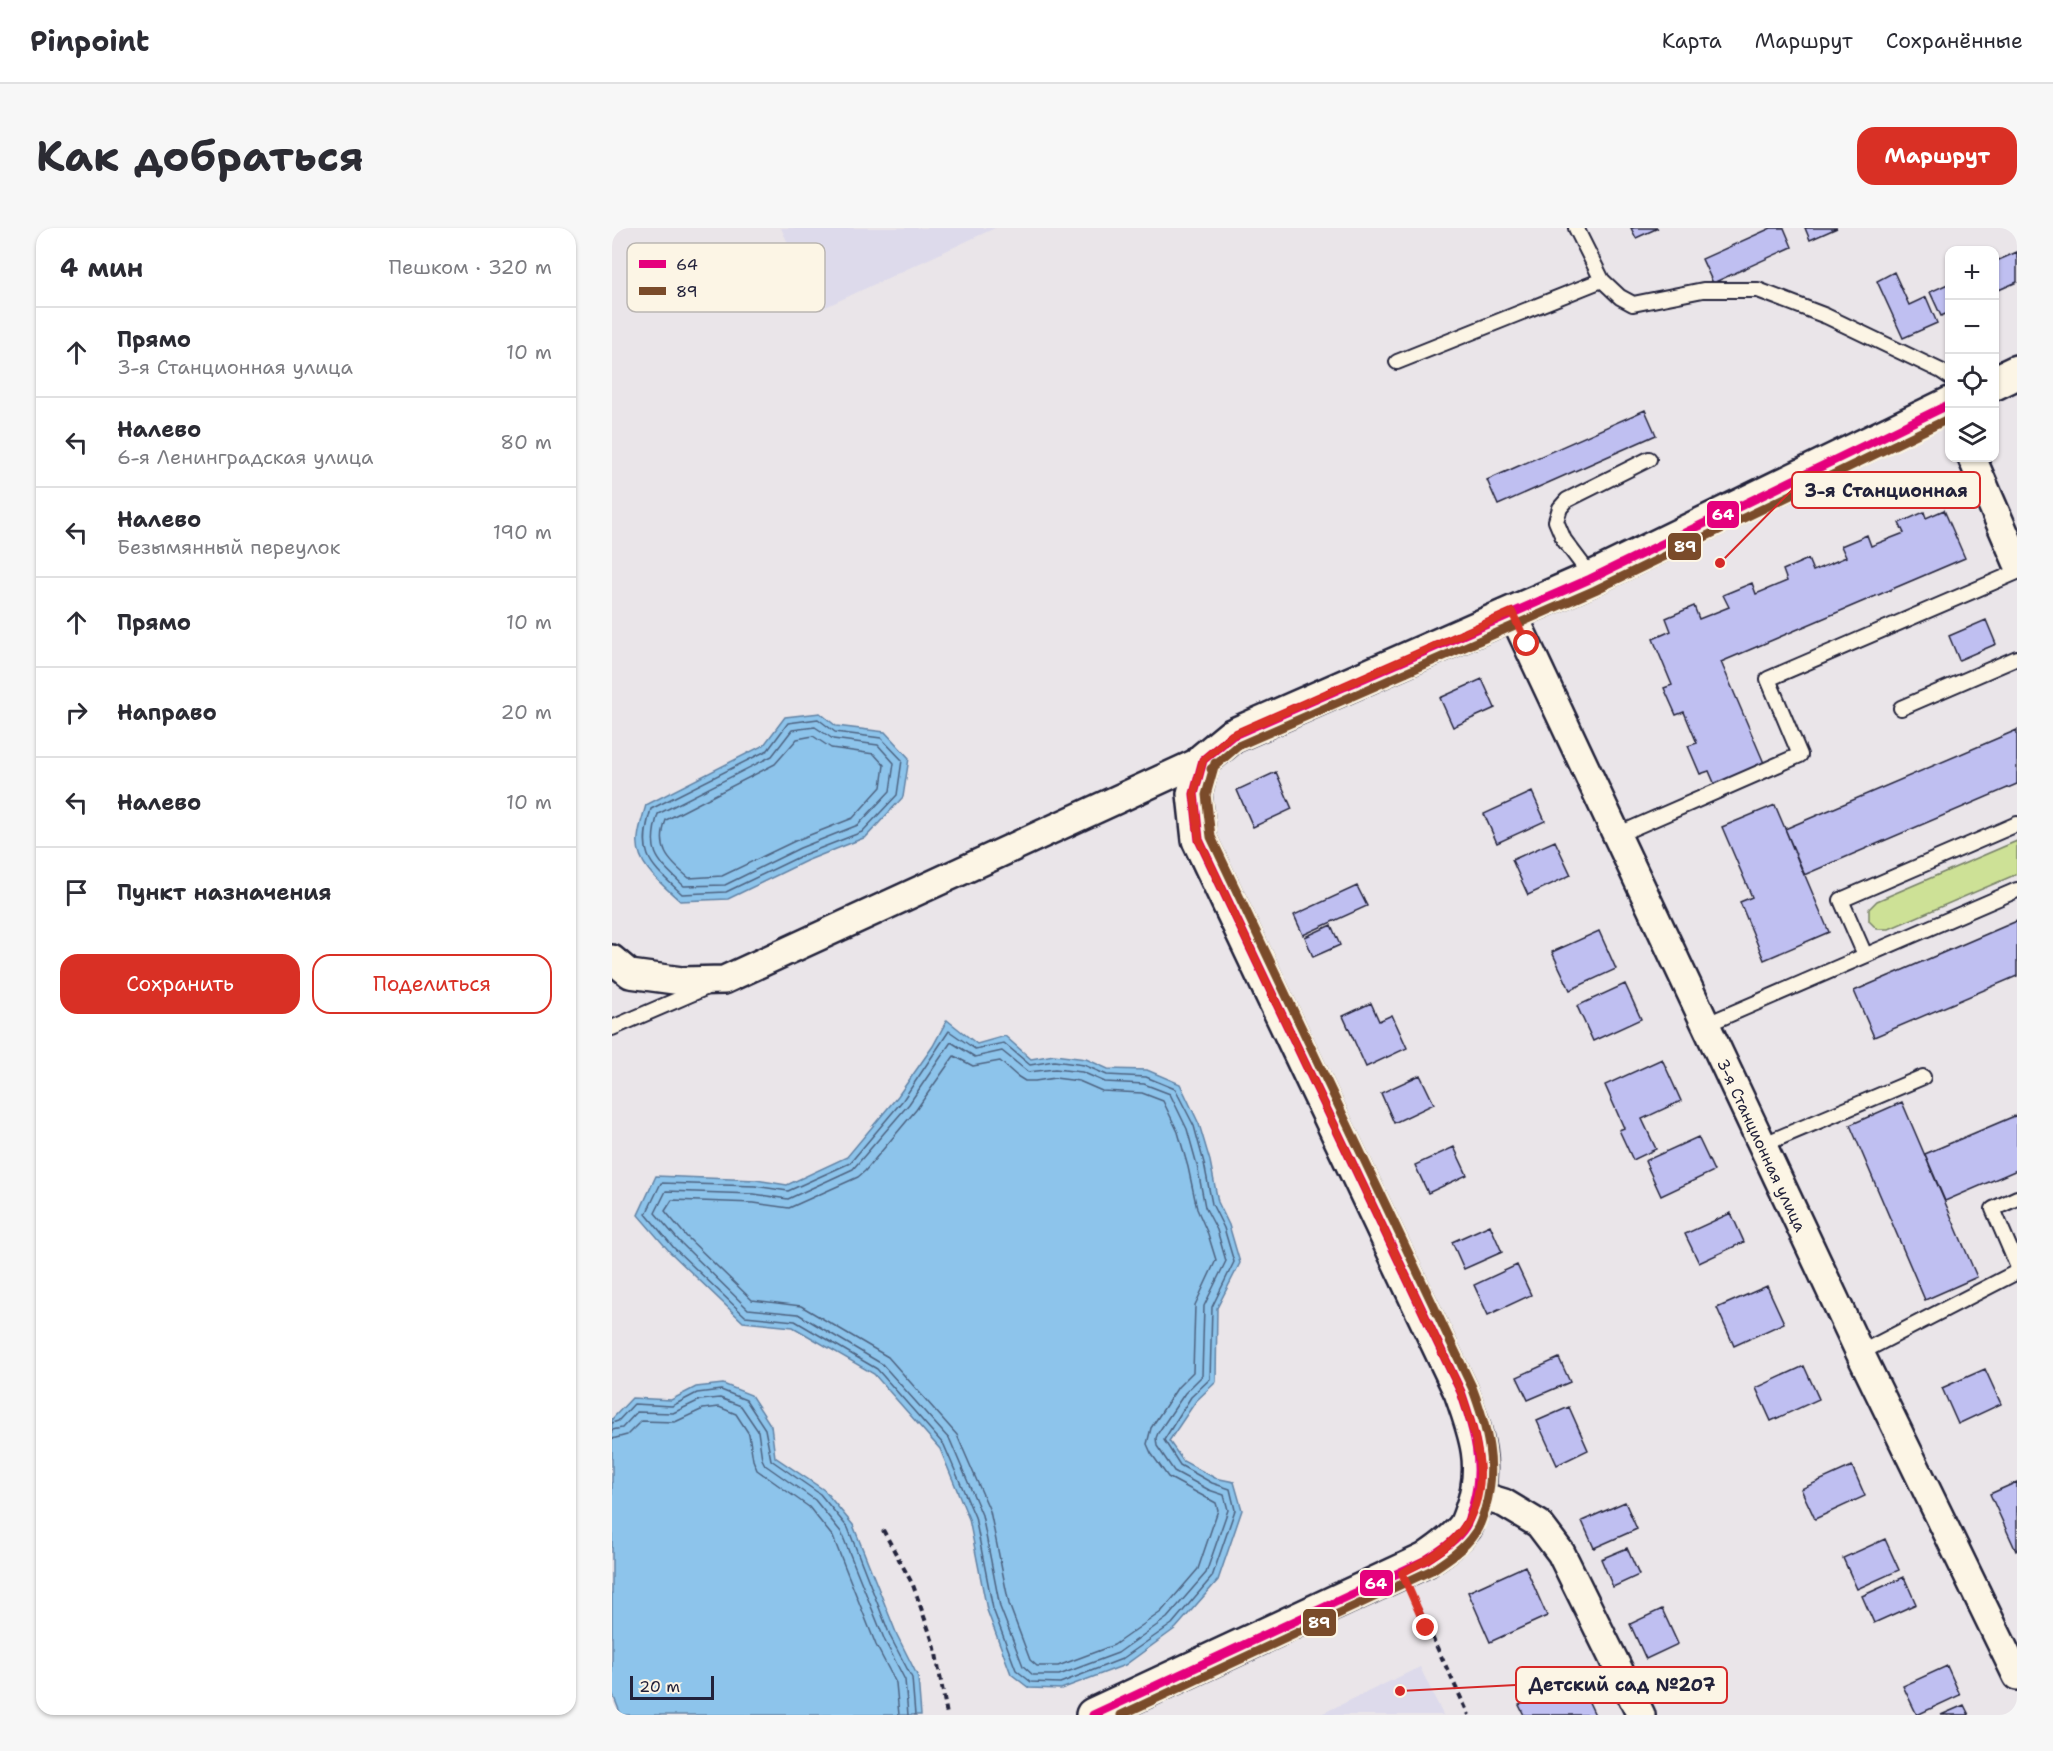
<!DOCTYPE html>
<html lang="ru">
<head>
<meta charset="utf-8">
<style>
  :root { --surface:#fff; --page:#f7f7f7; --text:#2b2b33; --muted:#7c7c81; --line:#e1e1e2; --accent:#d93025 }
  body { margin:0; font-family:"Shantell Sans",sans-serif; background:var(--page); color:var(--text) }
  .controls { position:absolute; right:18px; top:18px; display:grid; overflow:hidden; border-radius:12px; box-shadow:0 2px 4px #0004 }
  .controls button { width:54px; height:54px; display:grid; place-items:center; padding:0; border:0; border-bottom:2px solid var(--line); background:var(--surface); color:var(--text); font:30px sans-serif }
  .scale { position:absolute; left:18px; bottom:15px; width:84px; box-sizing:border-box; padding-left:6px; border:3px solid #22223b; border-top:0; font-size:16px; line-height:21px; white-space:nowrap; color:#22223b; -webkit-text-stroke:4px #fcf5e5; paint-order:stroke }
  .stop { position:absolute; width:18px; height:18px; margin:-14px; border:4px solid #d93025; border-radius:50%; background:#fff }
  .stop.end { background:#d93025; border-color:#fff; box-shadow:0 2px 6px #0008 }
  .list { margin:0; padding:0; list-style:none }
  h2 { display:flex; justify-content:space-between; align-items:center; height:78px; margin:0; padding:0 24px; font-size:26px }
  h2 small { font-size:20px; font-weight:400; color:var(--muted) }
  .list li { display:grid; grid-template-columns:39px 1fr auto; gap:18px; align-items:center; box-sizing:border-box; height:90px; padding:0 24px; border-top:2px solid var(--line) }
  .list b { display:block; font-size:22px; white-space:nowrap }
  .list p { margin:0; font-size:20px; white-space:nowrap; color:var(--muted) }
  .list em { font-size:20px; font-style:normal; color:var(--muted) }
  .actions { display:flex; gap:12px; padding:18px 24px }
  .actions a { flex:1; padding:14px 0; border:2px solid var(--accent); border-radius:18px; text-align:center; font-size:21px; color:var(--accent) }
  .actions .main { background:var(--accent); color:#fff }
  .icon { flex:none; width:33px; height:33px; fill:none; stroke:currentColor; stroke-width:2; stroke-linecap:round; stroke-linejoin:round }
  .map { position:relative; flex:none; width:1405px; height:1487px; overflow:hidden; border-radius:18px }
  header { display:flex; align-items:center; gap:36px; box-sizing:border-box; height:84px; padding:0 30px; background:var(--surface); border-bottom:2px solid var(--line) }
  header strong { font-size:28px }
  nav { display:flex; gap:33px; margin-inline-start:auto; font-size:21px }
  .intro { display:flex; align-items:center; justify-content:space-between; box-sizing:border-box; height:144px; padding:0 36px }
  h1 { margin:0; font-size:42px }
  .button { padding:15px 27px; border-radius:18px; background:var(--accent); color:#fff; font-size:21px; font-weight:700 }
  main { display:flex; gap:36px; padding:0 36px }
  aside { flex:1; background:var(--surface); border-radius:18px; box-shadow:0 2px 4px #0004 }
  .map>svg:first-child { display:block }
  .built { fill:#dddaeb }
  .green { fill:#cde196; stroke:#788268; stroke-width:1.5 }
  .water { fill:#8dc4eb; stroke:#6283a5; stroke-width:1.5 }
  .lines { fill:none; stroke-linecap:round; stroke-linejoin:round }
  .shore { stroke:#4d6381; stroke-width:1.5 }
  .building { fill:#bfbff1; stroke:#22223b; stroke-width:1.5 }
  .service-casing { stroke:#22223b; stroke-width:18 }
  .minor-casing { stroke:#22223b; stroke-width:32 }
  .tertiary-casing { stroke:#22223b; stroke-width:38 }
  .path { stroke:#22223b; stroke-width:4; stroke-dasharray:6 4.5; stroke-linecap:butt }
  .service { stroke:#fcf5e5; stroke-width:14 }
  .minor { stroke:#fcf5e5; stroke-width:27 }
  .tertiary { stroke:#fcf5e5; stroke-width:33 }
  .bus-1-casing { stroke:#fcf5e5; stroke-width:14 }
  .bus-2-casing { stroke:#fcf5e5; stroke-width:14 }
  .bus-1 { stroke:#e5007d; stroke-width:9 }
  .bus-2 { stroke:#7a4b2a; stroke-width:9 }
  .route { stroke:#d93025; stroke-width:8 }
  .labels { text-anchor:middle; stroke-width:4.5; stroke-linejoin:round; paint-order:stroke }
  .street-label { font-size:16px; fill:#22223b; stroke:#fcf5e5 }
  .key { fill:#fcf5e5; stroke:#bbb6b2; stroke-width:1.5 }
  .key-label { font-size:16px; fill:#22223b }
  .leader { fill:none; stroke:#d62828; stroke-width:2 }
  .callout-dot { fill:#d62828; stroke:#fcf5e5; stroke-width:2 }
  .callout { fill:#fcf5e5; stroke:#d62828; stroke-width:2 }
  .callout-label { font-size:18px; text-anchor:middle; font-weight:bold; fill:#22223b }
  .line-badge { stroke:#fcf5e5; stroke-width:2 }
  .badge-label { font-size:16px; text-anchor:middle; font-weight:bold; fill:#fff }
</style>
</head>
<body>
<header>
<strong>Pinpoint</strong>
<nav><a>Карта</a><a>Маршрут</a><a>Сохранённые</a></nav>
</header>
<div class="intro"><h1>Как добраться</h1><a class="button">Маршрут</a></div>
<main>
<aside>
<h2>4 мин<small>Пешком · 320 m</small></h2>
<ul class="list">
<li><svg class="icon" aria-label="ahead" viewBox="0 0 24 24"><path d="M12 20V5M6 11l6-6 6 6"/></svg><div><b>Прямо</b><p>3-я Станционная улица</p></div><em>10 m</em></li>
<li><svg class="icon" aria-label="left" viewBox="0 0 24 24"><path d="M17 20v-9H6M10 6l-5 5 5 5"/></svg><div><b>Налево</b><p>6-я Ленинградская улица</p></div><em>80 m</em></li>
<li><svg class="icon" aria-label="left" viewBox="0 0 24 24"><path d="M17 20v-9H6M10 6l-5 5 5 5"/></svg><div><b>Налево</b><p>Безымянный переулок</p></div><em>190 m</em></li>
<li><svg class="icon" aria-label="ahead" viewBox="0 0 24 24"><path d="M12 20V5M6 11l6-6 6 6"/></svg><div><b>Прямо</b></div><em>10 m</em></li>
<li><svg class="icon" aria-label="right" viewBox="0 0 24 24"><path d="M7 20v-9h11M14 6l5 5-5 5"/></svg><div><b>Направо</b></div><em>20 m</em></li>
<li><svg class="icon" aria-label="left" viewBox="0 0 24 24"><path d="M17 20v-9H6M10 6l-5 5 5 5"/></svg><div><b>Налево</b></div><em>10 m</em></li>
<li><svg class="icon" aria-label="arrive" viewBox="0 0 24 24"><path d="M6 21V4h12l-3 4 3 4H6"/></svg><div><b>Пункт назначения</b></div></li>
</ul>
<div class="actions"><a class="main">Сохранить</a><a>Поделиться</a></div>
</aside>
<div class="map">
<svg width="1405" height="1487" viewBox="0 0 1405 1487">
  <rect width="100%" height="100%" fill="#eae5e9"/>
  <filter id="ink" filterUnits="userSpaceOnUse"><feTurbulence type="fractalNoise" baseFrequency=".0167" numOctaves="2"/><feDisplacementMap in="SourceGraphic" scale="12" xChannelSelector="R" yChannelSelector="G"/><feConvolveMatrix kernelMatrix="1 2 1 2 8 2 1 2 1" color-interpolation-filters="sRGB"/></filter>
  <g filter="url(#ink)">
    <path class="built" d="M169,0H383L207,82Z
      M808,1439L831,1487H707Z"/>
    <path class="green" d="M1405,613V646L1277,701H1265L1257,693V681L1265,673Z"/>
    <path class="water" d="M208,485L224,498L273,504L297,530L291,569L254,609L194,633L116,671L68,673C51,657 23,637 26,610C27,599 31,588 34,577L152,517L173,489Z
      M335,792L365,816L393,808L419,831L442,827L474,831L496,841L535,842L568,856L587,896L598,933L606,974L617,997L628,1035L605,1080L604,1154L584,1173L557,1213L571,1233L603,1250L622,1254L630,1282L606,1352L564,1400L513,1437L449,1461L417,1460L399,1446L375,1382L357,1291L328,1221L262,1146L181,1099L131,1094L58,1024L26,987L44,948L144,952L175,957L235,929L286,868L321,818Z
      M111,1156L139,1167L159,1198L163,1229L212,1262L241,1297L285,1407L306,1449L309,1487H9L0,1464V1191L20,1170L59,1172L84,1159Z"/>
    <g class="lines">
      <path class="shore" d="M206,491L223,504L269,510L290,532L285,567L250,604L191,627L114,664L70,666C37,635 25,628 39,581L156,522L176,495Z
        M203,499L221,511L266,517L282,535L278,563L246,597L188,620L113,657L72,658C45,632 34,625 46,586L160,528L180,502Z
        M201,508L219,520L262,526L272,537L269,559L241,590L185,612L110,648L77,650C55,632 44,620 54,592L163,536L185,511Z
        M337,803L363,821L392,815L418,837L442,833L472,837L495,847L534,849L563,861L582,898L592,935L600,976L612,1000L622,1034L600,1079L598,1151L579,1169L552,1212L568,1237L600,1255L618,1261L623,1282L600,1349L560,1396L510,1431L448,1455L419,1454L404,1442L381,1381L363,1289L332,1217L265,1141L183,1093L133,1088L62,1020L34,986L49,955L143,958L176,963L238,935L291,872Z
        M339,814L363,829L390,823L416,844L443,841L470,844L493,854L532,856L558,866L575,901L585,937L593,979L605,1002L614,1033L592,1078L590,1148L573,1165L546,1205L544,1210L545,1218L562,1243L597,1262L612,1267L616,1282L594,1345L555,1390L506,1425L447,1447H421L411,1438L388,1379L370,1287L338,1212L270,1136L186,1086L136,1081L68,1014L43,985L54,963L142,966L176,971L241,941L297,876Z
        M342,828L361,838L388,833L405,848L413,853H423L443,850L467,853L490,863L530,865L551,873L566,904L576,939L585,981L596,1006L604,1032L583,1077L581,1144L566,1159L539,1200L535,1216L539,1225L556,1249L604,1275L606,1282L586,1341L549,1384L502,1417L446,1438H425L418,1432L397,1376L378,1283L345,1207L276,1129L189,1078L140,1072L74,1008L53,983L60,972L142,975L177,980L246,949L253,943L304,882Z
        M0,1195L6,1193L22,1176L60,1178L85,1165L109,1162L134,1172L153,1201L159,1232L208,1266L236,1300L279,1410L300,1450L303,1487
        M0,1202L10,1200L25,1184L61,1185L88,1172L108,1170L129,1178L146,1203L150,1231L153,1237L203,1272L229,1304L273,1413L293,1452L296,1487
        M0,1211L15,1207L29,1193L63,1194L91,1181L107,1179L124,1186L137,1206L141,1232L145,1242L197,1279L221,1309L264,1417L284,1455L287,1487"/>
    </g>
    <path class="building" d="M1019,0H1046L1024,10Z
      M1159,0H1172L1180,19L1101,55L1090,31Z
      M1193,0H1225L1198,12Z
      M1405,24V54L1382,64V34Z
      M1282,44L1297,77L1314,69L1325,95L1291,110L1265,53Z
      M1338,55V84L1329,88L1318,64Z
      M1033,182L1044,207L886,277L875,252Z
      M1332,282L1353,330L1109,434L1152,535L1103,557L1097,543L1088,546L1076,518L1085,515L1072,484L1064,487L1052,460L1060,457L1041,411L1059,403L1054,390L1082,378L1087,391L1117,379L1111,367L1140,355L1144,366L1175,353L1171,342L1196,331L1201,343L1234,329L1229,318L1255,307L1259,318L1292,305L1287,295L1312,284L1314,290Z
      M1374,392L1384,416L1347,432L1337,408Z
      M870,451L883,480L841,499L828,470Z
      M1405,502V556L1192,647L1173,601Z
      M664,544L680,581L641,599L625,562Z
      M920,564L933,593L885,615L872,586Z
      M1163,577L1217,704L1152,732L1128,674L1140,669L1110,599Z
      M943,613L959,647L916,667L900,632Z
      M745,658L755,678L691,707L682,687Z
      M1405,693V748L1262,809L1242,763Z
      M719,697L728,717L701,729L693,709Z
      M987,703L1004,741L958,762L940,724Z
      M1013,756L1029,791L981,813L965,778Z
      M759,775L767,793L780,787L795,820L754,839L731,788Z
      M1050,831L1069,873L1030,891L1044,921L1021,932L1007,902L1012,900L993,857Z
      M808,847L822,876L782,895L769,865Z
      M1290,874L1365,1049L1313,1072L1238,897Z
      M1405,887V942L1333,973L1313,926Z
      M1086,909L1102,943L1049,968L1033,933Z
      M842,919L855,947L816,965L803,937Z
      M1119,985L1132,1014L1087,1035L1073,1006Z
      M878,997L890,1024L852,1041L840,1014Z
      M905,1037L919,1067L876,1087L862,1057Z
      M1155,1058L1172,1095L1122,1118L1105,1080Z
      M947,1130L958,1154L916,1172L905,1149Z
      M1192,1138L1207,1171L1159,1193L1144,1160Z
      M1373,1141L1389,1176L1346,1196L1330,1160Z
      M957,1179L976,1222L945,1237L925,1193Z
      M1240,1238L1253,1268L1203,1291L1189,1261Z
      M1405,1254V1322L1404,1323L1378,1266Z
      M1013,1274L1025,1301L982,1320L970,1293Z
      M1273,1311L1287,1342L1245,1361L1231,1330Z
      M1015,1320L1027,1347L1001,1359L989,1331Z
      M913,1338L935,1388L878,1414L856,1364Z
      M1292,1349L1304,1376L1262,1395L1250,1368Z
      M1050,1381L1066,1416L1034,1431L1018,1396Z
      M1335,1438L1348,1467L1305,1487L1291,1458Z
      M966,1451L983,1487H912L907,1477Z
      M1352,1477L1357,1487H1329Z"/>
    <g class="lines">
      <g class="service-casing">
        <path id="service" d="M964,0L990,52L1008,69L1021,76L1091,62H1146L1214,88L1329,143L1338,149
          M785,134L990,52
          M978,351L970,336L952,312L944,293L948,280L955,272L1037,231
          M1289,480L1405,430
          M1005,607L1188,527L1156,451L1405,344
          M1253,727L1229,672L1405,596
          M1093,797L1405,662
          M0,800L93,760
          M1150,917L1311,849
          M1405,970L1381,981L1405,1037
          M1248,1125L1405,1044"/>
      </g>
      <g class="minor-casing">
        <path id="minor" d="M1360,230L1405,334
          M900,384L1248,1125L1405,1448
          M0,731L18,746L70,753L112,752L591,532
          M866,1267L892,1275L927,1296L949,1325L1029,1487"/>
      </g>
      <g class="tertiary-casing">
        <path id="tertiary" d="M1382,155L1405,144
          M481,1487L814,1332C828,1322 842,1313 853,1299C856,1294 858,1287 860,1282C876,1238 864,1206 849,1164L587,612L582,566L591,532L620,508L978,351L1338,176"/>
      </g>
      <path class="path" d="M271,1302L301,1357L323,1420L335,1487
        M802,1371L857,1487"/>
      <use href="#service" class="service"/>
      <use href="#minor" class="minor"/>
      <use href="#tertiary" class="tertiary"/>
      <g class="bus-1-casing">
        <path id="bus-1" d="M591,532L620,508L978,351L1338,176
          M481,1487L814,1332C827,1323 844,1313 853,1299C857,1293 859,1284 861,1277C873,1237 862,1202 849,1164L587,612L582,566L591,532"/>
      </g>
      <g class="bus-2-casing">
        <path id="bus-2" d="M599,541L626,518L983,362L1338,190
          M509,1487L820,1342C835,1332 852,1321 862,1306C868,1299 870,1289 873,1281C886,1238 875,1199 860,1159L599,609L594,567L603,535"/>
      </g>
      <use href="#bus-1" class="bus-1"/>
      <use href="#bus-2" class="bus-2"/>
    </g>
  </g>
  <g class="lines" filter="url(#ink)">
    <path class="route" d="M814,1400L790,1345C806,1336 824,1328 838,1315C885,1272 867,1216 849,1164L587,612L582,566L591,532L620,507L900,384L915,416"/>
  </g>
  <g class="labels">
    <g class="street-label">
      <text transform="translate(1150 917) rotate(65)" y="6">3-я Станционная улица</text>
    </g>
  </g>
  <rect x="15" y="15" width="198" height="69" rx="9" class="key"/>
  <rect x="27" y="32" width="27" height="8" fill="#e5007d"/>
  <rect x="27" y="59" width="27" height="8" fill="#7a4b2a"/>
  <g class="key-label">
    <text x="64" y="42">64</text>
    <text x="64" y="69">89</text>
  </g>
  <path class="leader" d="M1108 335L1180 262M788 1463L904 1457"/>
  <g class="callout-dot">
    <circle cx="1108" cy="335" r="6"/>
    <circle cx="788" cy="1463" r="6"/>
  </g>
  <g class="callout">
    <rect x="1180" y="244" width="188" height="36" rx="6"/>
    <rect x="904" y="1439" width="211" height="36" rx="6"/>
  </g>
  <g class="callout-label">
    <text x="1274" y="269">3-я Станционная</text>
    <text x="1010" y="1463">Детский сад №207</text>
  </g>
  <g class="line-badge">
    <rect x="1094" y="272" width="34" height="29" rx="6" fill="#e5007d"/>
    <rect x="1055" y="304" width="35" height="29" rx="6" fill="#7a4b2a"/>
    <rect x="747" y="1341" width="35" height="28" rx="6" fill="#e5007d"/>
    <rect x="690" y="1380" width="35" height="29" rx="6" fill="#7a4b2a"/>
  </g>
  <g class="badge-label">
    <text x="1111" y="292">64</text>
    <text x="1073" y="324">89</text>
    <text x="764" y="1361">64</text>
    <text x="707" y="1400">89</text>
  </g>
</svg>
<div class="controls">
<button>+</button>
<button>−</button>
<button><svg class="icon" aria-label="locate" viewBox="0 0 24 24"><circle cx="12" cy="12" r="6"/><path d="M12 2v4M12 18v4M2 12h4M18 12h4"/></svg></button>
<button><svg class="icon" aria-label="layers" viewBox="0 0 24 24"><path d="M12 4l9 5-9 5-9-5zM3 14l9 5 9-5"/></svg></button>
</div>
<div class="scale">20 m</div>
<div class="stop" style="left:915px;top:416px"></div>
<div class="stop end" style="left:814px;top:1400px"></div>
</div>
</main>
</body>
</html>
